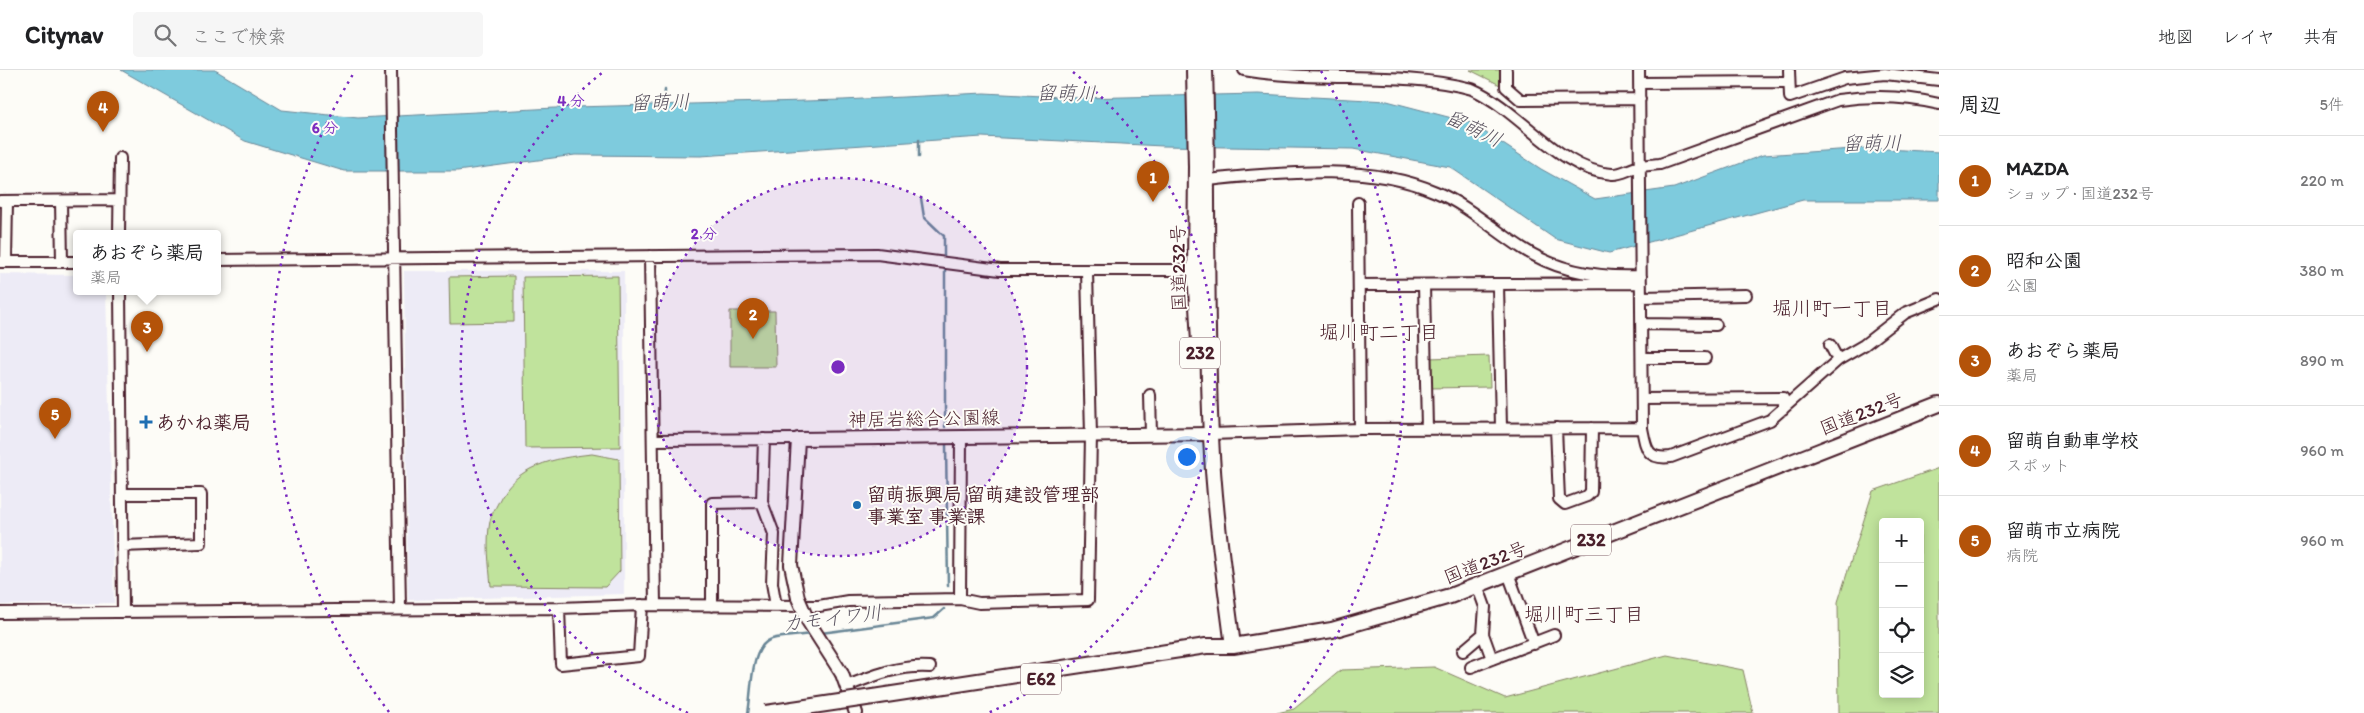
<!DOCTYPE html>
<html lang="ja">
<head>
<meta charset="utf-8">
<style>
  :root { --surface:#fff; --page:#f6f6f6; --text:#202124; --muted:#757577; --line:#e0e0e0; --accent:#b45309 }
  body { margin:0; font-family:Itim,"Klee One",sans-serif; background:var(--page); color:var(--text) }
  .controls { position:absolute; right:15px; bottom:15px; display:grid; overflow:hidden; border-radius:5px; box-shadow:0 2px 12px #0003 }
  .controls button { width:45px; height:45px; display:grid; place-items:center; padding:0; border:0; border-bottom:1px solid var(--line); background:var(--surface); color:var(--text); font:25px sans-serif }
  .you { position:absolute; left:1186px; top:386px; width:18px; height:18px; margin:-12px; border:4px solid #fff; border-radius:50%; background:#1a73e8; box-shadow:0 0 0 8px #1a73e833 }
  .badge { display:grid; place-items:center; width:32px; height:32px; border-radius:50%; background:var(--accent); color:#fff; font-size:16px; font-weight:700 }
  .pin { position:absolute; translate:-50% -41px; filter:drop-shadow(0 1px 2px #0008) }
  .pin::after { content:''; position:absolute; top:26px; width:18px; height:15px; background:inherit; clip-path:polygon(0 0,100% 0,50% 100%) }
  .popup { position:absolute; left:73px; top:160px; width:148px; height:65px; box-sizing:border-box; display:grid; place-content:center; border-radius:5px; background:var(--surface); filter:drop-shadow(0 1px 4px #0005); font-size:16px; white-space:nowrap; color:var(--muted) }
  .popup b { font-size:19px; color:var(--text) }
  .popup::after { content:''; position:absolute; left:50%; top:100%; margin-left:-10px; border:10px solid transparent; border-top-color:var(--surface) }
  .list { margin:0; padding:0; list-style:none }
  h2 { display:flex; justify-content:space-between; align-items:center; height:65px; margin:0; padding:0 20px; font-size:21px }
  h2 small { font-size:16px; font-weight:400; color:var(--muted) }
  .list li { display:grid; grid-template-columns:32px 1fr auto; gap:15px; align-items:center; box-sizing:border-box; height:90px; padding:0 20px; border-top:1px solid var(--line) }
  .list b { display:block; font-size:19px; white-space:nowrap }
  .list p { margin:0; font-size:16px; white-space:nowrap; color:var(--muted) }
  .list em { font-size:16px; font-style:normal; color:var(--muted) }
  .icon { flex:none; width:28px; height:28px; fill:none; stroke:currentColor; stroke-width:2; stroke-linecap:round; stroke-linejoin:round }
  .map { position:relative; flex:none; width:1939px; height:643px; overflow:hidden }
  header { display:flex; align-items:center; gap:30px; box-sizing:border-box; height:70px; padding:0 25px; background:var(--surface); border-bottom:1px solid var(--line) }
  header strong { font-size:24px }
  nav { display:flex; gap:28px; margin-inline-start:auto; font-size:18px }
  .search { width:350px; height:45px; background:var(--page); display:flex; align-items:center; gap:12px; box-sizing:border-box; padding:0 18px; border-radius:5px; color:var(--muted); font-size:19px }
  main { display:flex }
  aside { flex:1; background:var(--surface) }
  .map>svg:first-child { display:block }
  .built { fill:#edebf6 }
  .green { fill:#c0e39c; stroke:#858164; fill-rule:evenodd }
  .water { fill:#7ecbdd; stroke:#698696 }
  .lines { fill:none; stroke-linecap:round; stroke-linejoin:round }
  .stream { stroke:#698696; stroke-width:2.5 }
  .minor-casing { stroke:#4a1f2b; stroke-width:14 }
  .major-casing { stroke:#4a1f2b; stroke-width:16 }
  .highway-casing { stroke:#4a1f2b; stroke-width:18 }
  .minor { stroke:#fdfcf7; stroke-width:10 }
  .major { stroke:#fdfcf7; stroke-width:12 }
  .highway { stroke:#fdfcf7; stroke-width:14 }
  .major-bridge-casing { stroke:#4a1f2b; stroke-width:16; stroke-linecap:butt }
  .highway-bridge-casing { stroke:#4a1f2b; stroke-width:18; stroke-linecap:butt }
  .major-bridge { stroke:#fdfcf7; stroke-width:12 }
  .highway-bridge { stroke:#fdfcf7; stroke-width:14 }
  .ring { fill:none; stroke:#7b2cbf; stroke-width:2.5; stroke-dasharray:2.5 5 }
  .poi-dot { fill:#1f6fb2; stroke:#fdfcf7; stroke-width:2 }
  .labels { text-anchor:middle; stroke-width:4; stroke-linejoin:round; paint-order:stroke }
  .shield { fill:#fdfcf7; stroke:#806168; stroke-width:1 }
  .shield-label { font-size:18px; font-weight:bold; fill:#4a1f2b }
  .street-label { font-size:19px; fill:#4a1f2b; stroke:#fdfcf7 }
  .poi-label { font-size:19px; font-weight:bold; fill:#4a1f2b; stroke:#fdfcf7; text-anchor:start }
  .water-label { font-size:20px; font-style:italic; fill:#5a5360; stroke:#fdfcf7 }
  .neighbourhood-label { font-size:20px; fill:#4a1f2b; stroke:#fdfcf7 }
  .centre { fill:#7b2cbf; stroke:#fdfcf7; stroke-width:2.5 }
  .ring-label { font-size:15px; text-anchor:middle; font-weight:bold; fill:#7b2cbf; stroke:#fdfcf7; stroke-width:4; stroke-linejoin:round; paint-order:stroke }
</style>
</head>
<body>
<header>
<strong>Citynav</strong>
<div class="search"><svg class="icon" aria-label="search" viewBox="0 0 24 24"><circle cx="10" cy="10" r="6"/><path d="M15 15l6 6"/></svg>ここで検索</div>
<nav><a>地図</a><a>レイヤ</a><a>共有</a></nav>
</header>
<main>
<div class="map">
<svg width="1939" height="643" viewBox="0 0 1939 643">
  <rect width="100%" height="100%" fill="#fdfcf7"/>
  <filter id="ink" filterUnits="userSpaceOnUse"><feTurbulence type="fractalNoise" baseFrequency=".02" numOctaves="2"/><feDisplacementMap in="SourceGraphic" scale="10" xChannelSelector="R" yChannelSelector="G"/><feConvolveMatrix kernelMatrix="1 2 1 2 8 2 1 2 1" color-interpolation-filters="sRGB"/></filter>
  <g filter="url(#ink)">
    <path class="built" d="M404,201H624V524L408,530Z
      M0,204L77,205V221H106L114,533L0,535Z"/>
    <path class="green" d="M1470,0H1500V15Z
      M514,206V252L450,253L449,207Z
      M618,206L620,377L525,378L523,207Z
      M730,241H775L776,297H730Z
      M1489,286L1490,317L1430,318L1429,288Z
      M592,384L619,389L620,501L605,517L491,516C489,494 486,472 490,451C491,445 495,439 498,433C515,395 554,388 592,384Z
      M1939,398V643H1839L1838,532L1873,421ZM1883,452H1920V624H1883Z
      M1667,585L1743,600L1753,643H1277L1294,639L1341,600L1434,597L1505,628Z"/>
    <path class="water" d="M121,0H215L282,40L358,48L575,37L843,30L984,23L1080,28L1258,24L1387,31L1471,53L1541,99L1595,129L1674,118L1763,85L1868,78L1939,82V130H1803L1609,183L1555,169L1450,97L1353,79L1163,76L982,67L701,86L575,85L457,101H344L245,71Z"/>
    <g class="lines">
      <path class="stream" d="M664,36L665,20
        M919,69V87
        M921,128L924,147L944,166V191
        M945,196V357
        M946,375L948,516
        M821,563L934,548L944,539
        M748,643C752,624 749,576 772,569C784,566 799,566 811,564"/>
      <g class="minor-casing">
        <path id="minor" d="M391,0L400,538
          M1244,0C1318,13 1401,0 1472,19C1520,40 1560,101 1612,104C1620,105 1629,99 1637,97C1644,95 1652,95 1660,94L1838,30C1872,25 1906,26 1939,34
          M1506,0V17L1521,30L1640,29
          M1639,0L1642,358C1646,379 1647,390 1671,387L1770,350L1838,290L1864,275L1905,243L1939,229
          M1789,0L1790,27L1845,8L1885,4L1939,10
          M1639,13L1789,12
          M1207,110C1279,103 1368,92 1436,122C1467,135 1494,160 1522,178C1558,202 1599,208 1641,206
          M0,131L119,130
          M61,131L62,192
          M1358,133L1360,359
          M119,163L120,88
          M650,186L655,535
          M217,190L877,184L1000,200H1200
          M0,192H77
          M6,192L7,131
          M1498,214L1501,358
          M1359,215L1641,213
          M1424,215L1427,359
          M120,221L123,542
          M1641,227L1746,225
          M1641,254L1716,255
          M1830,275L1838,290
          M1642,288H1705
          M1150,325L1151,364
          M1642,329L1783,328V339
          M1556,358L1559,429L1565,434L1587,426L1591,422L1592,358
          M1211,364L1360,359L1642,358
          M764,369L762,432L774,464L772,513L776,536
          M653,370L798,369
          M122,424H201V473L122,476
          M1508,503L1534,574
          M1477,515L1485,537L1483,564L1492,589
          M960,529L961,367
          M712,536V433L762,432
          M559,538L561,594L639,586L642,535
          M0,543L559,538L642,535L819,536L848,531L960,529L979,533L1088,530L1091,365L1087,201
          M1463,581L1483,564
          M1471,597L1554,565
          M847,616C875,605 899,595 930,597"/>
      </g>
      <g class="major-casing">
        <path id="major" d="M798,528L791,495L798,369L1211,364
          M842,604L856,643"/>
      </g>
      <g class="highway-casing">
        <path id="highway" d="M1194,0L1196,97L1195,200L1199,272
          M1205,0C1209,122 1205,244 1211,366C1214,437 1224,506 1233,576
          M873,627L1206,576H1233L1332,560L1450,526L1939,334"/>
      </g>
      <use href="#minor" class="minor"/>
      <use href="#major" class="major"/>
      <use href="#highway" class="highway"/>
      <g class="major-bridge-casing">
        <path id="major-bridge" d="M798,528L808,551L842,604"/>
      </g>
      <g class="highway-bridge-casing">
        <path id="highway-bridge" d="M766,643L873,627"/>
      </g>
      <use href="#major-bridge" class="major-bridge"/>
      <use href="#highway-bridge" class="highway-bridge"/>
    </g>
  </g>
  <circle cx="838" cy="297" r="189" fill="#7b2cbf" fill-opacity=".12"/>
  <g class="ring">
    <circle cx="838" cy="297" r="189"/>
    <path d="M688 643A377 377 0 0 1 603 2M1073 2A377 377 0 0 1 988 643"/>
    <path d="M389 642A566 566 0 0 1 355 1M1321 1A566 566 0 0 1 1287 642"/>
  </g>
  <g class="poi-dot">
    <path d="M143.5 344.5h5v5h5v5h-5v5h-5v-5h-5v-5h5z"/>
    <circle cx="857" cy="435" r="5"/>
  </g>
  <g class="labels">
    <g class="shield">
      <rect x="1180" y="267.5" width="40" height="31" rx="4"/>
      <rect x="1571" y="454.5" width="40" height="31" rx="4"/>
      <rect x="1021" y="593.5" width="40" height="31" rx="4"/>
    </g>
    <g class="shield-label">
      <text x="1200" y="289">232</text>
      <text x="1591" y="476">232</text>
      <text x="1041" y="615">E62</text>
    </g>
    <g class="street-label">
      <text transform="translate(1178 198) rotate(-91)" y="7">国道232号</text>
      <text transform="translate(1861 343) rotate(-21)" y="7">国道232号</text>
      <text transform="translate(924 348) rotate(-1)" y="7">神居岩総合公園線</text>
      <text transform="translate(1485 492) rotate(-21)" y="7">国道232号</text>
    </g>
    <g class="poi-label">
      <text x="156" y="359">あかね薬局</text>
      <text x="867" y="431">留萌振興局 留萌建設管理部<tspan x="867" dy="22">事業室 事業課</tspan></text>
    </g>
    <g class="water-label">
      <text transform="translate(1066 23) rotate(1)" y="7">留萌川</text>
      <text transform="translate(660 32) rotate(-2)" y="7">留萌川</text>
      <text transform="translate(1474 58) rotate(26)" y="7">留萌川</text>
      <text transform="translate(1872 73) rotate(-1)" y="7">留萌川</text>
      <text transform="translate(832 548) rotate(-7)" y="7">カモイワ川</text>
    </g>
    <g class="neighbourhood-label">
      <text x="1832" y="245">堀川町一丁目</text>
      <text x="1379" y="269">堀川町二丁目</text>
      <text x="1584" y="551">堀川町三丁目</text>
    </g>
  </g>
  <circle cx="838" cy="297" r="8" class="centre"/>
  <g class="ring-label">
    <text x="571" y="36">4 分</text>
    <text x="325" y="63">6 分</text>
    <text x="704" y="169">2 分</text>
  </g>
</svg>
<div class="controls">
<button>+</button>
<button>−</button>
<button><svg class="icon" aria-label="locate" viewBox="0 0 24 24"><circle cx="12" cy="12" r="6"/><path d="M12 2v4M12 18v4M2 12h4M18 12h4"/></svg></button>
<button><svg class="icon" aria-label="layers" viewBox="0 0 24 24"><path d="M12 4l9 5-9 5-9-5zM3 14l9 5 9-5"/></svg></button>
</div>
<div class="you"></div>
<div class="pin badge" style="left:1153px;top:132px">1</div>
<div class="pin badge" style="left:753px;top:269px">2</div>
<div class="pin badge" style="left:147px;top:282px">3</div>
<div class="popup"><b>あおぞら薬局</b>薬局</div>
<div class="pin badge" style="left:103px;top:62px">4</div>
<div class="pin badge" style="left:55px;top:369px">5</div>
</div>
<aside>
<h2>周辺<small>5件</small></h2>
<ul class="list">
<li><span class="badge">1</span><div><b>MAZDA</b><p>ショップ · 国道232号</p></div><em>220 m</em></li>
<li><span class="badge">2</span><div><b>昭和公園</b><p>公園</p></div><em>380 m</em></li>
<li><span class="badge">3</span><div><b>あおぞら薬局</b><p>薬局</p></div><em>890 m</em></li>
<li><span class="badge">4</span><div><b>留萌自動車学校</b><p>スポット</p></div><em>960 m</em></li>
<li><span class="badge">5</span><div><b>留萌市立病院</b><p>病院</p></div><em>960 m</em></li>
</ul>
</aside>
</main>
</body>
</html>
